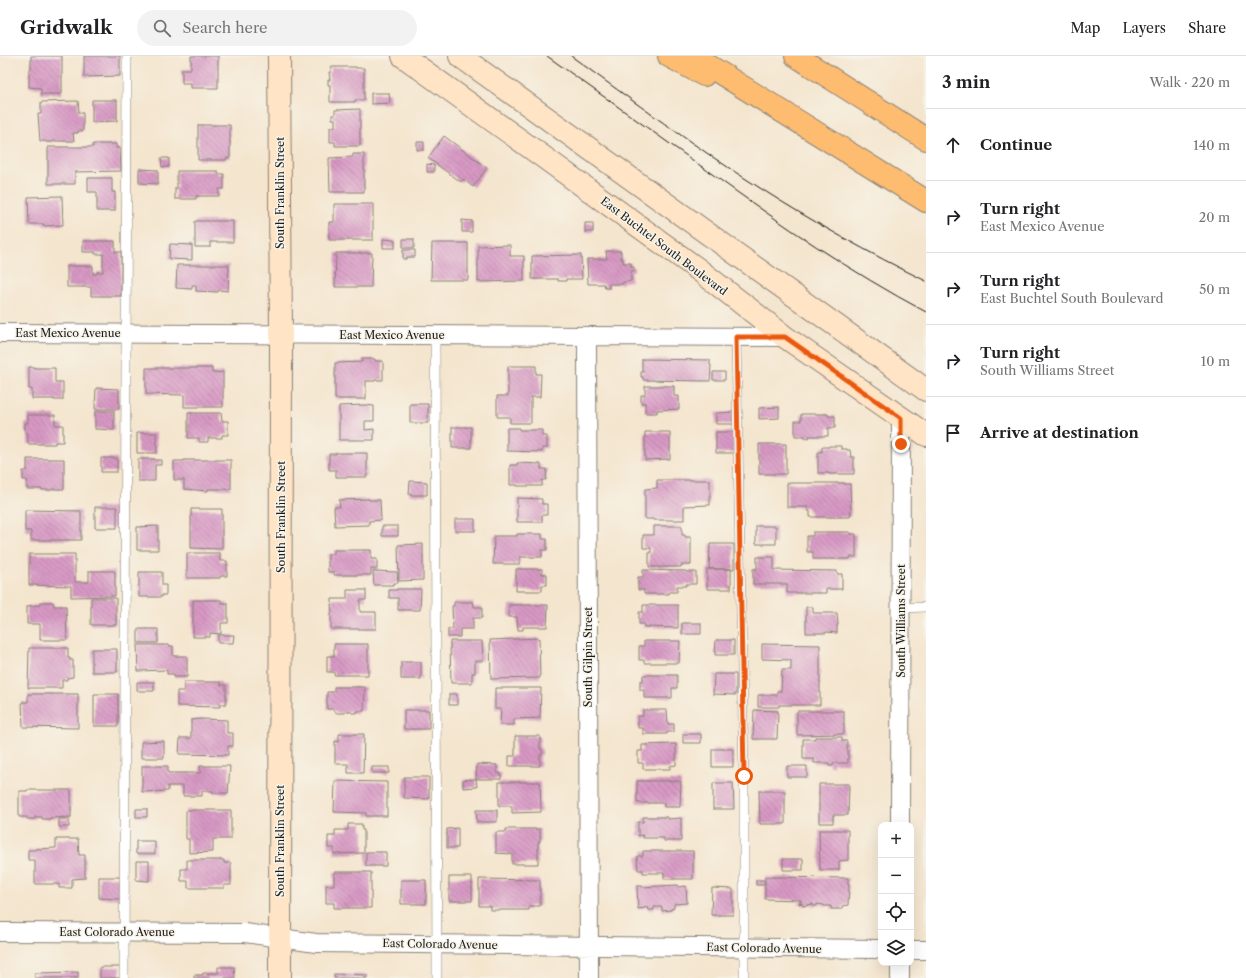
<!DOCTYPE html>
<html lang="en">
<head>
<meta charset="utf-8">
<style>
  :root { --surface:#fff; --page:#f2f2f2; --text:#202124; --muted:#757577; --line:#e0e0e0 }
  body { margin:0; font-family:"Libre Caslon Text",serif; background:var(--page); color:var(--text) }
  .controls { position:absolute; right:12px; bottom:12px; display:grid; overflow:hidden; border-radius:8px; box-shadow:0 4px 16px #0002 }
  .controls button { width:36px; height:36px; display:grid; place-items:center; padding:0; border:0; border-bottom:1px solid var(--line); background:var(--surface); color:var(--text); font:20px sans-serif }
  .stop { position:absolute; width:12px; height:12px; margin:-9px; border:3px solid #ea580c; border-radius:50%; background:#fff }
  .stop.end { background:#ea580c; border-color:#fff; box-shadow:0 1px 4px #0008 }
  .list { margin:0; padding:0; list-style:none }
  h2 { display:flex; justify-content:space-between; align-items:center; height:52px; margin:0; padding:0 16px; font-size:17px }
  h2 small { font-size:13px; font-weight:400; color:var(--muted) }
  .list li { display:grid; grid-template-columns:26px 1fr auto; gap:12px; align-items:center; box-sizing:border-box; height:72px; padding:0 16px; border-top:1px solid var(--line) }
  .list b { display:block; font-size:15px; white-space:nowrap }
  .list p { margin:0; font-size:13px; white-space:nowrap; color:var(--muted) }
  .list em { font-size:13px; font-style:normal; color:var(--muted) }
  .icon { flex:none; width:22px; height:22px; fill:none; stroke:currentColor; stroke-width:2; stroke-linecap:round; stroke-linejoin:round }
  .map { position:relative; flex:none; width:926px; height:922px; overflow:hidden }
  header { display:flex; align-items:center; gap:24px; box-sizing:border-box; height:56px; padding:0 20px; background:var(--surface); border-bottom:1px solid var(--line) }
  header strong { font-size:19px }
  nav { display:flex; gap:22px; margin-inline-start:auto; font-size:14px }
  .search { width:280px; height:36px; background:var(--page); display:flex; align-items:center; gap:10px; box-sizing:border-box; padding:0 14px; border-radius:22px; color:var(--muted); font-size:15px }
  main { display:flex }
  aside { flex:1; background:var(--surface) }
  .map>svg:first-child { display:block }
  .building { fill:url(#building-back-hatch) }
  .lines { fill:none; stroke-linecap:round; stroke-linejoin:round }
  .lane-casing { stroke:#888075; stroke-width:10 }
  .street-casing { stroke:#888075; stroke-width:20 }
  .secondary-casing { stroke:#888075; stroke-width:24 }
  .highway-casing { stroke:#888075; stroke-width:24 }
  .lane { stroke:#fff; stroke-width:9 }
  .street { stroke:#fff; stroke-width:18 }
  .secondary { stroke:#ffe4c6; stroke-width:22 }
  .highway { stroke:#febc70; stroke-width:22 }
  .tram { stroke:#1c1c1c; stroke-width:1 }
  .route { stroke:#ea580c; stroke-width:5 }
  .labels { text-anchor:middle; stroke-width:3; stroke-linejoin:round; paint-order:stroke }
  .street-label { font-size:11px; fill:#1c1c1c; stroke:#f7f3e8 }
</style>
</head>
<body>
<header>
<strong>Gridwalk</strong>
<div class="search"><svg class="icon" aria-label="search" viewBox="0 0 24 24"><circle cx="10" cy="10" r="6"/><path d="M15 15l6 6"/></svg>Search here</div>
<nav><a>Map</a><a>Layers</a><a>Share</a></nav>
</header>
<main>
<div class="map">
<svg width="926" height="922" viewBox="0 0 926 922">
  <defs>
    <pattern id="building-back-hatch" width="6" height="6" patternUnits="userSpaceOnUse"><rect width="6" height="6" fill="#d899c5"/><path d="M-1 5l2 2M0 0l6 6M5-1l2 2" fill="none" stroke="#ae7c9f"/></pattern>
  </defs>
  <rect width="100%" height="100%" fill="#f7f3e8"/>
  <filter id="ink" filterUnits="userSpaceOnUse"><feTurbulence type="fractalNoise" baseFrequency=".025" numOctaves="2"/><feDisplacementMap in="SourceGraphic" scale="8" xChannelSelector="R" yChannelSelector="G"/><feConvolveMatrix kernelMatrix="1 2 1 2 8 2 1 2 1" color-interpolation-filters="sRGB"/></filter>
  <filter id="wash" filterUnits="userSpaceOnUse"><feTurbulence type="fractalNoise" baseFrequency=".012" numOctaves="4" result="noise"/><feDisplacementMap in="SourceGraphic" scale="16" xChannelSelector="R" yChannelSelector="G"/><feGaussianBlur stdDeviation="0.9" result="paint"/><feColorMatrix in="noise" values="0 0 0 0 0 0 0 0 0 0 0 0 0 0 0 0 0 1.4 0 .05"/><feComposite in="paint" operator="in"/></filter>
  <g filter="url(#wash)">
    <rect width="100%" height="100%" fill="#f4e5ce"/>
    <g id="blocks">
      <path class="building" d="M31,0H62V38H41V32L29,31V14H31Z
        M84,0H120V20L84,21Z
        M191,0H218V32H191V27H182V13H191Z
        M331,11H356V12H364V44H355V46H330V29H328V24H330L329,16H331Z
        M371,37H389L390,47L371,48Z
        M92,44H117V65L92,66Z
        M78,45L79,57H83V75H78V77H73L74,85H53V86H46L45,85H40L38,58H41V46Z
        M360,53V90H335V86H330V71H335V63H332V59H335V54Z
        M198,69H230V102H226V104H198Z
        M444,80L487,112L473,131L463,123L461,126L428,102Z
        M417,86H424V94H417Z
        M93,88H116V92H120L121,115L75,116V128H48V91H93Z
        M353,98H364V136H330L329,102L353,101Z
        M161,102H169V111H162Z
        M427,108L434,109V116H427Z
        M139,113L158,114V128L139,127Z
        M177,115H218V118H224V133H219V140H196V143H175V132H177Z
        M88,122H112V136H115V155H97V136H88Z
        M62,140L63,169L44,170V168H29L28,141Z
        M334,148H373V184H329V166H334Z
        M462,164L472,165V176H462Z
        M195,165H233V186H210V191H195Z
        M585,167H593V176H585Z
        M383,183L395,184V192H383Z
        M403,183H414V192H403Z
        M83,185H115V196H121V240H91V231H67V210H93V218H97V216H103V198H95V196H83Z
        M432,187H468V224H431Z
        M170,188L192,189V204L169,203Z
        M510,189V200H524V225L478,226V190Z
        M403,194H415V201H407L406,203H403Z
        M606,195H621V203H623V207H631V211H634V215H631V225L623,226V228H609V232H605L604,228H588L587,203H607Z
        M336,197H372L371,231H335Z
        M581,199L582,223H566V225H558V223H532V200Z
        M177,209H229L228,235L219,234L218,236L196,235V229H192V233L176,232Z
        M362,303H375V305H383V324H375V325H366V343H335V307L362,306Z
        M642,303L710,304V309H711L710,325L643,324V321H641V316H643V314H642Z
        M508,310H536V318H541L540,341H531V367H510V361H497V340H508Z
        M29,311H34V312H55V326H63V344H54V343H32V333H29Z
        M146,312H212V317L223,316V351H184V339L146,338Z
        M713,316H725V324H713Z
        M645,330H674V340H679V353L657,354V357H645V347H641V339H645Z
        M96,332L119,333V353H95Z
        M410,348H428V367H410Z
        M365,349L374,350V365H365V374L374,373V384H339V350Z
        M779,351V362L759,363V352Z
        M95,355H114V374L95,373Z
        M733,356L734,368H716V357Z
        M188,357H221L222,365H228V379H222V382H208V386H199V382H188Z
        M801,358H828V360H835V372H828V380H809V382H805V380H795V365H801Z
        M28,359H55V369H63V386H55V388H28V377H25V367H28Z
        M452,371H471V392H452Z
        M507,372H519V374H542V380H547V392H542V396L507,395Z
        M645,376H670V403L645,404Z
        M716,376H734V397H716Z
        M137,377H156L157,397H137Z
        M759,388H786V418H759Z
        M829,390H841V393H847V394H850L851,401H854V418H829V417H818V396H822V391H829Z
        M336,397H367V421H336V414H329V398H336Z
        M101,402H117V416H101Z
        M27,403H64V433H52V434H42V433H27V424H23V415H27Z
        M138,403H155V404H161V409H155V425H138Z
        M184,404H231V433H208V435L184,433V424H174V405H184Z
        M517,407L541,408V413H547L546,424H542V430H517V429H510V409H517Z
        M657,424H710V449L684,450V464H653V463H645V433L657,432Z
        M410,425L427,426V439H409Z
        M787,427H844V428H850L851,458H850V461H810V455H808V451H787Z
        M517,442L542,443V448H547V459H542V466H517Z
        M369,443V444H380L381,464L369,465V469L335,470L334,451H340L339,444Z
        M95,451H117V472H95Z
        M191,453H222V493L191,492Z
        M25,454L81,455V484H31V475H25Z
        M455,463H475V475H455Z
        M158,470V494H137V471Z
        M382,470H398V480H382Z
        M654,470H682V479H685V481H691V509H681V511H649V497H651V492H643V479H654Z
        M756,470H776V488H756Z
        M813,476H850V478H856V501H850V503H813V496H807V480H813Z
        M517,478H542V483H547V494H542V501H520V508H493L494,480H517Z
        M423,488V524L399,525L398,489Z
        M710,488H734V513H709Z
        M334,494H371V503H377V513H371V519H334V516H328V498H334Z
        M187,497H220V505H227V520H220V522H187Z
        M29,498H75V526H89V515H115V540L71,541V530L29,529Z
        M757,501H774V514L837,515V518H842V533H826V537H787V528H753V513H757Z
        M516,513H542V518H547V529H542V535H516Z
        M707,513H731V533H707Z
        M643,514L686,515V516H696V528H686V530H677V536H669V538H644V534H638V521H643Z
        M373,515L397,516L398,527H394V529H374Z
        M139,516H162V529H166V539H162V541H139Z
        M397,533H421L420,554H398V542H389V534H397Z
        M347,534H366V544H360V556H376V573H331V557H332L331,548H332V543H347Z
        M91,542H116V569H91Z
        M193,544H221V547H228V567H221V578L210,577V581H193Z
        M40,546H53L54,550H66L67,584H40V568H27V550L40,549Z
        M454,546H473L474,551H482V562H473V573H460V581H448V573H453L452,550H454Z
        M509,549H548L547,571H523V574H518L517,561H509Z
        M643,549H678V572L644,571V568H639V556H643Z
        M806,551H813V557H837L838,569H837V577L826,576V577H806Z
        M682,567H701V578H682Z
        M138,573H158V587H138Z
        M218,579H234L233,587H218Z
        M539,582L540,622L491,623L490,584Z
        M716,584H734V599H715Z
        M450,585H482L483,605H475V617H472V627H451Z
        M644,585H680L679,607H644V604H639V590H644Z
        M334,588H368V619H334V616H327V600H334Z
        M762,588L820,589V649H779V651H758V639H777V635H781L782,614H791V604L762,603Z
        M137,589H169V590H173V600H187V621H174V618H167V614L138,615Z
        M29,592H68V602H70V604H73V621L67,622V624H62V632H28Z
        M92,593H117V616H92Z
        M401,606H421V623H401Z
        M714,618H736V639L713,638Z
        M643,619H677V632H672V642H644V634H640V625H643Z
        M137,626H154V635H137Z
        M184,626H221V629H226V648H220V651L177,650V635H184Z
        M334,631H365L364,655H357V657H352L350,655H347L345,657H337L334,655V653H327V636H334Z
        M495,632H541L540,662L514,663V669H500L501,653H495Z
        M28,638H78V672L23,671L22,646H28Z
        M94,638H118V670H94Z
        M449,638H457V649H449Z
        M404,654H429V673H404Z
        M643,654H667L668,668H674V676H667V678H643V672H638V660H643Z
        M754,654L778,655L777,683H753Z
        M797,655H844V678L797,679Z
        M201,663L227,664V677H233V690H228V699L179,698L180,682H191V664Z
        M339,678H364L363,717H348V708H335V685L339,686Z
        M683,678H701V687H683Z
        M515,680H540V693H542V699H540V710H509V700H515Z
        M815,681H842V685H847V694H848V707H833V710H829V707H814V703H803V683H815Z
        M164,685V702H141V686Z
        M676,688V709L670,710V713H643V707H638V695H642V689Z
        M712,693H733V711H712Z
        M477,708L497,709V717H501V723H476L477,731L463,732V724L476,723Z
        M142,710H168V717H200V710H230L228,737H213V735H202V740H183V730H168V735L142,736Z
        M787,710H807V721H787Z
        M372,711H389V717H372Z
        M404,721H429V743L404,742Z
        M335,725L387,726V760H366V757L334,756Z
        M637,725H681L680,751H664V747H637Z
        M499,726H540L541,756L512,757V750H499Z
        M713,727H733L734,753H713Z
        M819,728H849L848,759H833V767H819Z
        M27,734H71V761L50,762V763H42V761H35V763H27V761H19V735H27Z
        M759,735H785V768H760Z
        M136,753H147V761H136Z
        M186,754H231V783H213V796L189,797V783H186Z
        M476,754H497V766H477Z
        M643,761H667V763L681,762V785H664V782H643V779L638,780V766H643Z
        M59,763H69V771H59Z
        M348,768H362V774H364V797L334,798V792H328V780H335V774H348Z
        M458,772V792H447V773Z
        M506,773H540V786H538V808H512V798L496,797V776H506Z
        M819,774H848V804L839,805V814H820Z
        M56,783H78L79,799H85V822L72,823V832H59V828H35V804H28V794H35V793L56,792Z
        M136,785H155V798H136Z
        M643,795H693V823H664V817H643V814H638L637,800H643Z
        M366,796H386V810H366Z
        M783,803H803V814H783Z
        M187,804H224V807H231V829H224V832H188V825H181V813H187Z
        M136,805H149V825L136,824Z
        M334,816H371V852H334V847H326V829H334Z
        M99,821H121V843L99,842Z
        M449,821H472V845H449Z
        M765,821L848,822V829H849L848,849L842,850V853H831V850H824V849L817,848V850H813V848L803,850L802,849V847L799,848V846H801V844L765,843Z
        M479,823L540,824V850H529V854H490V850H479Z
        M401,824H426V848H401Z
        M756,824H764V829H756Z
        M678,829V831L686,830L687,847L674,848V852L671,853V854L662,855V851H654V854H648L647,851H645V852L638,853L637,830H642V831Z
        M712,832L733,833V859H711Z
        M100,911H120V922H100Z
        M218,911H234L235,922H194V919H203V917H218Z
        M78,916V922H35V917Z
        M334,918L367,919V922H334Z"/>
    </g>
  </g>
  <g filter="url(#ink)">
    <use href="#blocks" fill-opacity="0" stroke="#888075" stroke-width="1"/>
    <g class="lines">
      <g class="lane-casing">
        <path id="lane" d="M435,279L437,922
          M736,281L744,720V922
          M901,552L926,551
          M124,922L127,0"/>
      </g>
      <g class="street-casing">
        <path id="street" d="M0,277L785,281
          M587,280L589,922
          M900,769L901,361
          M0,876L245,877L316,887L881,893
          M911,894H926
          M900,922V907"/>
      </g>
      <g class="secondary-casing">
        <path id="secondary" d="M279,0L281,278L280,922
          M403,0L542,100L699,214L785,281L926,379
          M460,0L926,334"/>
      </g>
      <g class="highway-casing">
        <path id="highway" d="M669,0L704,19
          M693,0L926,145
          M796,0L926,83"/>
      </g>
      <use href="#lane" class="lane"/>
      <use href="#street" class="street"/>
      <use href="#secondary" class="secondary"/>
      <use href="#highway" class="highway"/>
      <path class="tram" d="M547,0C602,39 657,79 712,118C781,168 851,216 926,256
        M571,0C633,45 695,91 760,132C813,166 869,197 926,225"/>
    </g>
  </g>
  <g class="lines" filter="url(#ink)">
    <path class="route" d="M744,720L736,281H785L901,362V388"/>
  </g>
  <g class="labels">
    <g class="street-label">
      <text transform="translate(280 137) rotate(-90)" y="4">South Franklin Street</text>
      <text transform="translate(664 190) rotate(37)" y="4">East Buchtel South Boulevard</text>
      <text x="68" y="281">East Mexico Avenue</text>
      <text x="392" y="283">East Mexico Avenue</text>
      <text transform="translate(281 461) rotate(-90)" y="4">South Franklin Street</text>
      <text transform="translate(901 565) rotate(-90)" y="4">South Williams Street</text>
      <text transform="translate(588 601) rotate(-90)" y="4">South Gilpin Street</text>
      <text transform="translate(280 785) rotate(-90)" y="4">South Franklin Street</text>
      <text x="117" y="880">East Colorado Avenue</text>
      <text transform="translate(440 888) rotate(1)" y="4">East Colorado Avenue</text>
      <text transform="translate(764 892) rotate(1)" y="4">East Colorado Avenue</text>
    </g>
  </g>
</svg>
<div class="controls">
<button>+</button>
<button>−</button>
<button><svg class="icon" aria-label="locate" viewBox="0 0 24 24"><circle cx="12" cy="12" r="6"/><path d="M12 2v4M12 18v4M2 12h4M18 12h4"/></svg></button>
<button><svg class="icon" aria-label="layers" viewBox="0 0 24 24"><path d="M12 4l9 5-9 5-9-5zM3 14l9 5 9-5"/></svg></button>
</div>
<div class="stop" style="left:744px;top:720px"></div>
<div class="stop end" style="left:901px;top:388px"></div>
</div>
<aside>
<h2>3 min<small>Walk · 220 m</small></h2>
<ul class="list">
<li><svg class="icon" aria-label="ahead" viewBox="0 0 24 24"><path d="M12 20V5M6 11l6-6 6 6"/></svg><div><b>Continue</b></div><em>140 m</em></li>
<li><svg class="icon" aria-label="right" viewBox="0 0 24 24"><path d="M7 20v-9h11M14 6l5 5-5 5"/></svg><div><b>Turn right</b><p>East Mexico Avenue</p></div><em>20 m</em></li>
<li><svg class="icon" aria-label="right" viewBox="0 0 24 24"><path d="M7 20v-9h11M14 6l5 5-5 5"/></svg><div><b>Turn right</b><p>East Buchtel South Boulevard</p></div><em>50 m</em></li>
<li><svg class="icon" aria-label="right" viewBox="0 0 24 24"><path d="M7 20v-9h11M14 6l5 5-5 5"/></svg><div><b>Turn right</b><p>South Williams Street</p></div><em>10 m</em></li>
<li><svg class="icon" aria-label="arrive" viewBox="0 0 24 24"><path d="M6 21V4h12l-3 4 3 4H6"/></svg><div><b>Arrive at destination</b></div></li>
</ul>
</aside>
</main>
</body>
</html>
